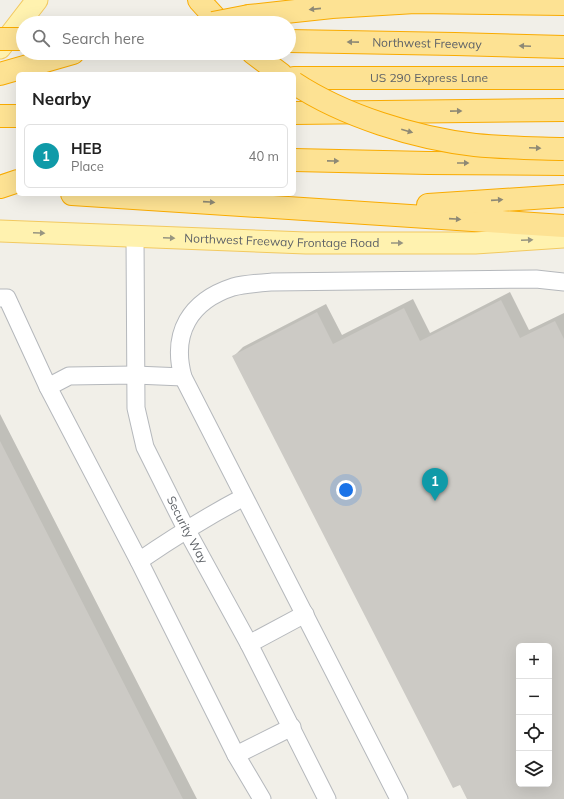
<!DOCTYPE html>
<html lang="en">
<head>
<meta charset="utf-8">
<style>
  :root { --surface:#fff; --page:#f6f6f6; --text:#222; --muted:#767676; --line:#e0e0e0; --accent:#b45309 }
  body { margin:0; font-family:Mulish,sans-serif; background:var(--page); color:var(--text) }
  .controls { position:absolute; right:12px; bottom:12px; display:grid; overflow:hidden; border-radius:6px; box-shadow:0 4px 16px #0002 }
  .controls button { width:36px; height:36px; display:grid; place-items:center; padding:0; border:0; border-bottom:1px solid var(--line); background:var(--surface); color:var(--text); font:20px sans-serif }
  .you { position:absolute; left:346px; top:490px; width:14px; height:14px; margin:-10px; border:3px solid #fff; border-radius:50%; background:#1a73e8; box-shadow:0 0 0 6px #1a73e833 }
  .badge { display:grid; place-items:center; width:26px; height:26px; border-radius:50%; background:var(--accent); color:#fff; font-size:13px; font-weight:700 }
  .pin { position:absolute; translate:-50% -33px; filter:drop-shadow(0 1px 2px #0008) }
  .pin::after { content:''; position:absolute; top:21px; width:14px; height:12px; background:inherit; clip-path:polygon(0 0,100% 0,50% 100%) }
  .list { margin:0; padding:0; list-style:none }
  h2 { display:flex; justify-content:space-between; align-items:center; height:52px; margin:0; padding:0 16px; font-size:17px }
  h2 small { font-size:13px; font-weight:400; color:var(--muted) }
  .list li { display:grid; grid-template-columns:26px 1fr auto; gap:12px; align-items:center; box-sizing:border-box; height:64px; margin:0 8px 8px; padding:0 8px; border:1px solid var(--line); border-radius:6px }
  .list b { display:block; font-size:15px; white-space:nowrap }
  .list p { margin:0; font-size:13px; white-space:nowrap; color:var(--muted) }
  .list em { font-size:13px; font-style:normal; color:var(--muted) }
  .icon { flex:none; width:22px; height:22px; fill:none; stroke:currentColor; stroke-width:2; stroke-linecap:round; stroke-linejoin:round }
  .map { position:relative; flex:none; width:564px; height:799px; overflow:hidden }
  .search { position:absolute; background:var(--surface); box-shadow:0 4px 16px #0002; left:16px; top:16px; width:280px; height:44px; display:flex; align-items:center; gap:10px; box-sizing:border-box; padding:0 14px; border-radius:22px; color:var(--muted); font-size:15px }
  .panel { position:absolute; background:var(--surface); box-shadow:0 4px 16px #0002; left:16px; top:72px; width:280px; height:124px; border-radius:6px }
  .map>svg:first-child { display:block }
  .shadow { fill:#0003; fill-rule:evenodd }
  .building { fill:#cccac5; fill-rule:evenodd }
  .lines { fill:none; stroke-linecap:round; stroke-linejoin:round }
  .minor-casing { stroke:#b5b8bc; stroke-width:19 }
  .major-casing { stroke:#f2c960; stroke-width:23 }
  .highway-casing { stroke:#f9ab00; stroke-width:24 }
  .minor { stroke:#fff; stroke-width:17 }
  .major { stroke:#fff2af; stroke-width:21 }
  .highway { stroke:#fde293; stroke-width:22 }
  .highway-bridge-casing { stroke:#f9ab00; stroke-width:24; stroke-linecap:butt }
  .highway-bridge { stroke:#fde293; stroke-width:22 }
  .oneway { fill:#8e8975 }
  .oneway2 { fill:#979581 }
  .labels { text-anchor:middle; stroke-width:3.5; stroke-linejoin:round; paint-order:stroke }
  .street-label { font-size:12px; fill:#5f6368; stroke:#fff }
</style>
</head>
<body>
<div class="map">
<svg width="564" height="799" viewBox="0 0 564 799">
  <rect width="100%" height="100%" fill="#f1efe8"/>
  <path class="shadow" d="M510,292L529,330L564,313V799H468L234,356L243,347L326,304L342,335L413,299L430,333ZM519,646H549V784H519Z
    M0,414L197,799H0Z"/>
  <path class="building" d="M501,300L520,338L555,321L564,339V799H467L460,785L453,788L232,356L317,312L333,344L404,308L420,341ZM519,646H549V784H519Z
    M0,441L183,799H0Z"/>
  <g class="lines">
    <g class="minor-casing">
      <g id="minor">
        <path id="s1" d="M135,237L136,408L145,447L186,529L249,644L327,799"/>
        <path d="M0,298H7L48,387L69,376L135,375L183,377"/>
        <path d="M48,387L139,561L236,755L262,799"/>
        <path d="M139,561C174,537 206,517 244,497"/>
        <path d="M249,644L305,614"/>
        <path d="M236,755L292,727"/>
        <path d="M399,799L183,377C171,333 190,301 233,287C245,284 259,283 272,282L536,279L564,282"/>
      </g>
    </g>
    <g class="major-casing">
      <g id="major">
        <path d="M0,48L37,0"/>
        <path id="s2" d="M0,231L306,243H475L564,237"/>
      </g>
    </g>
    <g class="highway-casing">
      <g id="highway">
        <path d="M199,0L220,23"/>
        <path d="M249,16L332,7L415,2L564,4"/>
        <path id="s3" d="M289,41L455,44L564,47"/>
        <path d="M253,53L281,74"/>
        <path d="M0,74L73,53"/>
        <path id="s4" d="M294,78H564"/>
        <path d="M294,113L564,110"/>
        <path d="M0,116H18"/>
        <path d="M294,160L428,163L564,164"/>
        <path d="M0,187L18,181"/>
        <path d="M72,194L564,226"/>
        <path d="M428,205L564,196"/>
      </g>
    </g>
    <use href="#minor" class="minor"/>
    <use href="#major" class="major"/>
    <use href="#highway" class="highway"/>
    <g class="highway-bridge-casing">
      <path id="highway-bridge" d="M213,23L249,16
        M0,39H23
        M294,83C344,116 415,138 475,145C505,148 534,148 564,149"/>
    </g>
    <use href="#highway-bridge" class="highway-bridge"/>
  </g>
  <defs><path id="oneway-solid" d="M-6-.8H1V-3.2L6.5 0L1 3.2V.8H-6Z"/></defs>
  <g class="oneway">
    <use href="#oneway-solid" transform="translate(315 9) rotate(174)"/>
    <use href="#oneway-solid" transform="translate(353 42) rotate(-179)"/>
    <use href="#oneway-solid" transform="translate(525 46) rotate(-178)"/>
    <use href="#oneway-solid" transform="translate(456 111) rotate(-1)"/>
    <use href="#oneway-solid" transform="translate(407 131) rotate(16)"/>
    <use href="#oneway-solid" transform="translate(535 148) rotate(2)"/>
    <use href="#oneway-solid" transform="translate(333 161) rotate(1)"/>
    <use href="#oneway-solid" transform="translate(463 163)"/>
    <use href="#oneway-solid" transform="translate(497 200) rotate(-4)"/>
    <use href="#oneway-solid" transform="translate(209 202) rotate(4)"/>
    <use href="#oneway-solid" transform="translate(455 219) rotate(4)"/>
  </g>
  <g class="oneway2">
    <use href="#oneway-solid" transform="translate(39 233) rotate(3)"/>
    <use href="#oneway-solid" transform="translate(169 238) rotate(2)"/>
    <use href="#oneway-solid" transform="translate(527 240) rotate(-3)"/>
    <use href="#oneway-solid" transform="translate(397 243)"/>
  </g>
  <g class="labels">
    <g class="street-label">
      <text dy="4" stroke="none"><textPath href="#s3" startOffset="138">Northwest Freeway</textPath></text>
      <text dy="4" stroke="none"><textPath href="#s4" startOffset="135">US 290 Express Lane</textPath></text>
      <text dy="4" stroke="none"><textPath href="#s2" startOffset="282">Northwest Freeway Frontage Road</textPath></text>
      <text dy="4" stroke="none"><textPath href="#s1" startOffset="304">Security Way</textPath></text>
    </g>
  </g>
</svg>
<div class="controls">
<button>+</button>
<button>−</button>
<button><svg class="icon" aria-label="locate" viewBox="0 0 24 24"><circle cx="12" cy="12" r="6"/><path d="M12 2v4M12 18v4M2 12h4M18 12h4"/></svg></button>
<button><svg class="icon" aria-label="layers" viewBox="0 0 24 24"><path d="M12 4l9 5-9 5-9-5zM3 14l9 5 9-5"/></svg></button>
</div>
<div class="you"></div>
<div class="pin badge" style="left:435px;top:501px;background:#0f9aa8">1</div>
<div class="search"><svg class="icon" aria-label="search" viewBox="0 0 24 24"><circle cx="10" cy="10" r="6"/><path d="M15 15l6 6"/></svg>Search here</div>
<section class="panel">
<h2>Nearby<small></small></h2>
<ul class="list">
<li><span class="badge" style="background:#0f9aa8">1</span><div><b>HEB</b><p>Place</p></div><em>40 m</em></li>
</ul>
</section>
</div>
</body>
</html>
